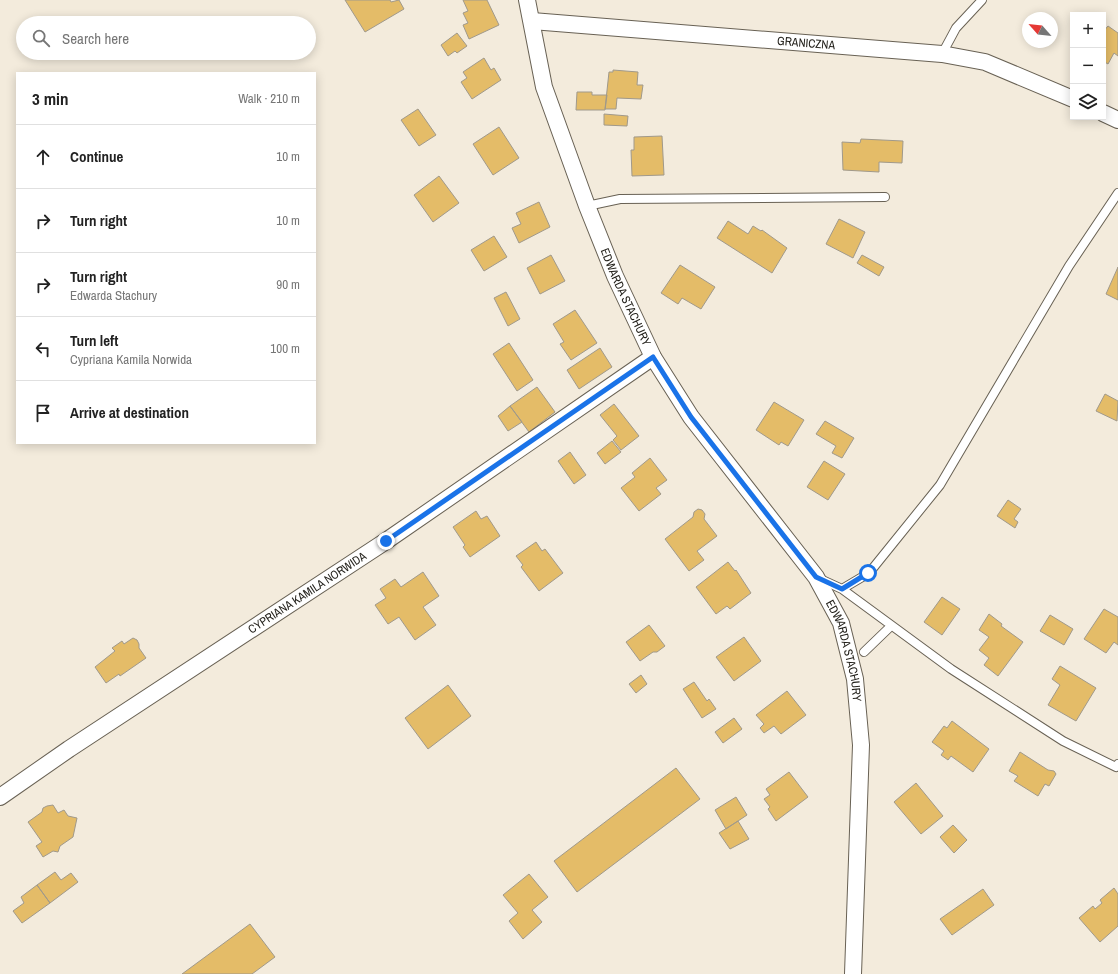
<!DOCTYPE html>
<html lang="en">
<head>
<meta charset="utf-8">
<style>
  :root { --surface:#fff; --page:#f2f2f2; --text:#222; --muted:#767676; --line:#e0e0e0 }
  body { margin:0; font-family:"Archivo Narrow",sans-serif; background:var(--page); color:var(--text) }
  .controls { position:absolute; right:12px; top:12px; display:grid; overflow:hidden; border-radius:0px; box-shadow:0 2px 10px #0003 }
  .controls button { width:36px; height:36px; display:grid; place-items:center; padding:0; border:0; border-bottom:1px solid var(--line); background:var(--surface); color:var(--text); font:20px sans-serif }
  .compass { position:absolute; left:1022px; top:12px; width:36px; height:36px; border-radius:50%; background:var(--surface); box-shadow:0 2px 10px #0003; rotate:297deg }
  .stop { position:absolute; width:12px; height:12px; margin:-9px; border:3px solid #1a73e8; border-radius:50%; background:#fff }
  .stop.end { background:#1a73e8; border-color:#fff; box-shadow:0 1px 4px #0008 }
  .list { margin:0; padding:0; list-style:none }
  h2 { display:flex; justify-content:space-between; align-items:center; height:52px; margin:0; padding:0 16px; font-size:17px }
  h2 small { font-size:13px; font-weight:400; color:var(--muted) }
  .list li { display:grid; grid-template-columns:26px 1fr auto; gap:12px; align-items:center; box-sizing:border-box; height:64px; padding:0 16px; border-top:1px solid var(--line) }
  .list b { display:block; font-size:15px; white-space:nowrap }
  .list p { margin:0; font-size:13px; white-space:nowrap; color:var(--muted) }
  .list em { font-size:13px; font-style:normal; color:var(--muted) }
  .icon { flex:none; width:22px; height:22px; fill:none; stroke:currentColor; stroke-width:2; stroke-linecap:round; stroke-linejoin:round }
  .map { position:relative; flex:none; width:1118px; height:974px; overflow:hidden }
  .search { position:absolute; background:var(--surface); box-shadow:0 2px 10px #0003; left:16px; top:16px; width:300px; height:44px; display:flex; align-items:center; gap:10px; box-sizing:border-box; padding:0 14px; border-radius:22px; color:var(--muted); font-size:15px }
  .panel { position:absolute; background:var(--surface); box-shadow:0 2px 10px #0003; left:16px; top:72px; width:300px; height:372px; border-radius:0px }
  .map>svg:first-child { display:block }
  .building { fill:#e4bc68; stroke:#a0998b }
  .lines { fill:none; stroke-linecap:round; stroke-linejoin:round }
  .service-casing { stroke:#686154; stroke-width:10 }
  .minor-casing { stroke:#686154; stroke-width:18 }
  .service { stroke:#fff; stroke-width:8 }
  .minor { stroke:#fff; stroke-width:16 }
  .route { stroke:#1a73e8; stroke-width:5 }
  .labels { text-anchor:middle; stroke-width:3; stroke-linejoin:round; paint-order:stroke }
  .street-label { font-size:12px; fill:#201e18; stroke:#fff }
</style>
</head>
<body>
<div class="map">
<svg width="1118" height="974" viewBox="0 0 1118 974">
  <rect width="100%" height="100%" fill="#f3ebdc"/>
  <path class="building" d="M345,0H390L391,2L399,0L404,9L365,32Z
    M463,0H487L499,25L469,39L463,25L468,23L463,13L468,11Z
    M1108,26L1118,33V56L1114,53L1108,64L1103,61V32Z
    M457,33L467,46L457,53L455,51L448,56L441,45Z
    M484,58L491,70L494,68L501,80L472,99L461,82L467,78L463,72Z
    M613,70L638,72L637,85H643L641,99L617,98L616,109H605L609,72H613Z
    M577,92H592V95H607L605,110H576Z
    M418,109L436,135L419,146L401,120Z
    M604,114L628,116L627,126L604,125Z
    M499,127L519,158L493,175L473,144Z
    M662,136L664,175L632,176L631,150H634V137Z
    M861,139L903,141L902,163L879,162V172L843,170L842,142L860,143Z
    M439,176L459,203L433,222L414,195Z
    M539,202L550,227L519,243L512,228L521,224L516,213Z
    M839,219L865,232L853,258L826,244Z
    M728,221L748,234L753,226L761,231L762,230L787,248L772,273L717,238Z
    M494,236L507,257L484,271L471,250Z
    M551,255L565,281L540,294L527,268Z
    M862,255L884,267L879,276L857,263Z
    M680,265L715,287L701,309L682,298L678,304L661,293Z
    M1118,267V300L1106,294Z
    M506,292L520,319L508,326L494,298Z
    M575,310L597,343L571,360L560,344L564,342L553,324Z
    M509,343L533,380L517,391L493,354Z
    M600,348L612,367L579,389L567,370Z
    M537,387L555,412L529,432L510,406Z
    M1105,394L1118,401L1117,421L1096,411Z
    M774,402L804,420L788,446L781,442L779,445L756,430Z
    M614,404L639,436L621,450L613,440L617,436L600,415Z
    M510,406L522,422L508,431L498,416Z
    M825,421L854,438L842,458L832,453L836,446L816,434Z
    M612,441L621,452L605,464L597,453Z
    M570,452L586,475L574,484L558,461Z
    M650,458L667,480L656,488L661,494L639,511L621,488L635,477L632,473Z
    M824,461L845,474L828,500L807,487Z
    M1008,500L1021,509L1014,519L1018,522L1015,528L997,516Z
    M698,509L702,510L705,514L704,519L717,536L697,551L704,560L689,571L665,539L693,517L694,512Z
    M476,511L481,519L487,516L500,536L470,557L463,547L465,545L453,527Z
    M536,542L542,551L545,549L563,573L539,591L521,567L523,565L516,556Z
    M728,562L735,571L736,570L751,593L730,609L727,606L716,614L696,587Z
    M423,572L439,596L423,607L436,625L415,640L399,617L388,624L375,605L386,598L380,589L395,579L401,587Z
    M942,597L960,609L942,635L924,622Z
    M1104,609L1118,617V645L1114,642L1106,653L1084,639Z
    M989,614L1002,624L1001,626L1023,642L998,676L984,665L989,658L979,650L989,637L979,630Z
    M1050,615L1073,629L1064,645L1040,631Z
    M649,625L665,646L657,652H653L640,661L626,642Z
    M744,637L761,661L734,681L716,657Z
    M133,638L137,640L139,644V648L146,658L120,676L119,674L106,683L95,667L115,651L112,648L122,641L124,644Z
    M1060,666L1096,688L1076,721L1048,705L1060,685L1052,679Z
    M641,675L647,684L636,693L629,684Z
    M694,682L707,701L709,699L716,709L702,718L683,689Z
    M448,685L471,716L428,749L405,718Z
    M787,691L806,715L781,734L774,726L764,733L760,728L764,724L756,715Z
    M734,718L742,729L723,743L715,732Z
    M952,721L989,749L973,772L951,756L948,760L941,755L944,751L932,742L944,726L947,728Z
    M1020,752L1048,770L1054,771L1056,774L1049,786L1045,784L1038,796L1014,781L1018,776L1009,771Z
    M676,768L700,799L577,892L554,861Z
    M789,772L808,797L776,821L768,809L770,807L764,799L770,795L766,789Z
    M916,783L943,816L921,834L894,802Z
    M736,797L747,815L726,829L715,810Z
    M53,805L58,813L64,810L68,816L77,818L73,837L60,846L58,852L53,851L43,857L36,846L42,842L28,822L42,812L43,808L47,806Z
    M738,821L749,839L730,849L719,833Z
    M953,825L967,840L954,853L940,837Z
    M55,872L61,880L71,873L78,882L50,903L37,885Z
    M529,874L548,897L532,910L542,922L523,939L509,921L518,913L503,895Z
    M37,885L50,903L22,923L13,911L24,903L21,897Z
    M1114,888L1118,894V926L1100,942L1079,918L1093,906L1095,909L1102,903L1100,900Z
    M983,889L994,905L952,935L940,919Z
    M250,924L275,957L252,974H182Z"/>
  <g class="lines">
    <g class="service-casing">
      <path id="service" d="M942,54L956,28L982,0
        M587,206L620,199L885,197
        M818,578L842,589L951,669L1063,741L1116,767L1118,764
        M842,589L869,573L940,485L1069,266L1118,193
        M864,652L891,626"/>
    </g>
    <g class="minor-casing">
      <g id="minor">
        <path id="s1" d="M527,0L544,87L587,206L615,276L653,357L691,417L816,577L841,623L855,679L861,745L853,974"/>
        <path id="s2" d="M532,21L942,54L985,62L1073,99"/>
        <path d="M1103,113L1118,120"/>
        <path id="s3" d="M0,797L69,749L386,541L653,357"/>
      </g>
    </g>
    <use href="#service" class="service"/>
    <use href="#minor" class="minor"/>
  </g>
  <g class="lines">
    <path class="route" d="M386,541L653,357L691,417L816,577L842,589L868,573"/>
  </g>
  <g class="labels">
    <g class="street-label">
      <text dy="4" stroke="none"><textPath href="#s2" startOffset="275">GRANICZNA</textPath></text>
      <text dy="4" stroke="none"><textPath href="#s1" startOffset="314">EDWARDA STACHURY</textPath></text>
      <text dy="4" stroke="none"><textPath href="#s3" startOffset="369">CYPRIANA KAMILA NORWIDA</textPath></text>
      <text dy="4" stroke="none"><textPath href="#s1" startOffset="734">EDWARDA STACHURY</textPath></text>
    </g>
  </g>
</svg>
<div class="controls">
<button>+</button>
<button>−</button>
<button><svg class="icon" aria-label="layers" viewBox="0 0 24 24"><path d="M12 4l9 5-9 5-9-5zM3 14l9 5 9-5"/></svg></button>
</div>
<svg class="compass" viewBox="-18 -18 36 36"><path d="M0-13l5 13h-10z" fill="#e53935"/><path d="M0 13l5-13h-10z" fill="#767676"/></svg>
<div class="stop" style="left:868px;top:573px"></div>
<div class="stop end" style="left:386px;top:541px"></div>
<div class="search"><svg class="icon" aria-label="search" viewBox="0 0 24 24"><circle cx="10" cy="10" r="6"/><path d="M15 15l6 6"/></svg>Search here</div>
<section class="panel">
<h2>3 min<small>Walk · 210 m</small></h2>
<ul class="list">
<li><svg class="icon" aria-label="ahead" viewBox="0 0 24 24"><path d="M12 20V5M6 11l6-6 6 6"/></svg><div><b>Continue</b></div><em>10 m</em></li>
<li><svg class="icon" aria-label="right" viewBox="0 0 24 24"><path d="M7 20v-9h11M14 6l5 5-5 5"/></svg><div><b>Turn right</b></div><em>10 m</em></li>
<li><svg class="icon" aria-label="right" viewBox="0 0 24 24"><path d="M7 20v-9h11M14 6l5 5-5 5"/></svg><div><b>Turn right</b><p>Edwarda Stachury</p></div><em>90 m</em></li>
<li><svg class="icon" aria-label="left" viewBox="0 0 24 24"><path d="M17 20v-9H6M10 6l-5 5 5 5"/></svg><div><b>Turn left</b><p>Cypriana Kamila Norwida</p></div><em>100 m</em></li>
<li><svg class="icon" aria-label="arrive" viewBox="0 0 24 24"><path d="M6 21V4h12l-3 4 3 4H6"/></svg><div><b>Arrive at destination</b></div></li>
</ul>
</section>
</div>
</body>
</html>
